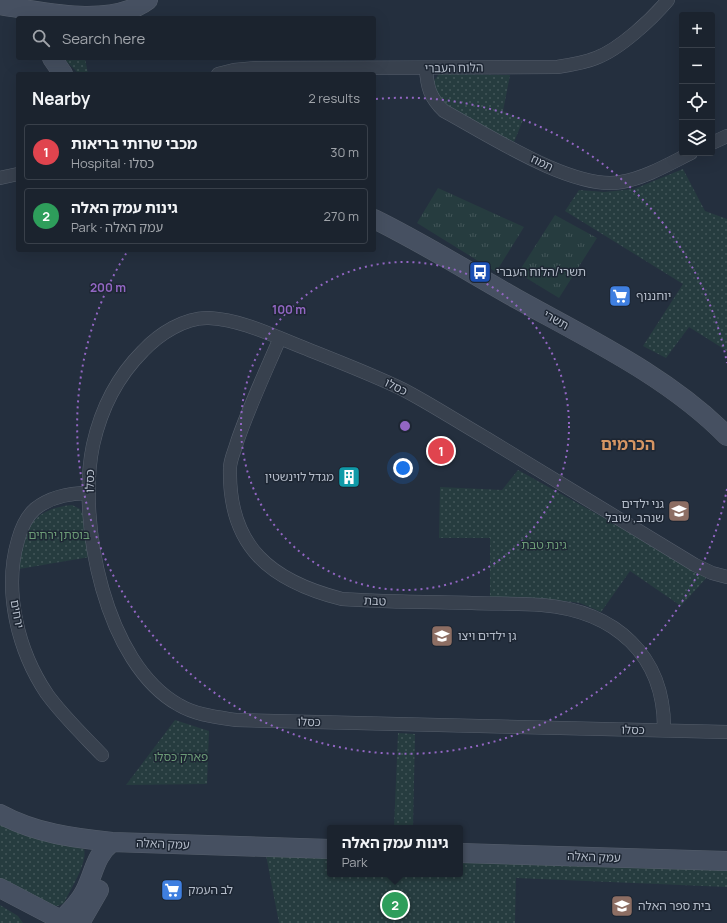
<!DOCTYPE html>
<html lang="en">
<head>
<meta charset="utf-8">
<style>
  :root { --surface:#1b232e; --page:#242b36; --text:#f1f3f6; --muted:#a0a4aa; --line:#39404a; --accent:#8ab4f8 }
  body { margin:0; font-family:Manrope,"Noto Sans Hebrew",sans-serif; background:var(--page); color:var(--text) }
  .controls { position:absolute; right:12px; top:12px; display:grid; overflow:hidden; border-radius:4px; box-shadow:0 4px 16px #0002 }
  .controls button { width:36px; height:36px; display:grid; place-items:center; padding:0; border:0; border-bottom:1px solid var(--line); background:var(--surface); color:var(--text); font:20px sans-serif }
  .you { position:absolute; left:403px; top:468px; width:14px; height:14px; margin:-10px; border:3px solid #fff; border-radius:50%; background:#1a73e8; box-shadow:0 0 0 6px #1a73e833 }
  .badge { display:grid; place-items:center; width:26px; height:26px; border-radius:50%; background:var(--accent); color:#fff; font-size:13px; font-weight:700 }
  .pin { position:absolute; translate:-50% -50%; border:2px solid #fff; box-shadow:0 1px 4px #0006 }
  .popup { position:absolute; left:327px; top:825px; width:136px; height:52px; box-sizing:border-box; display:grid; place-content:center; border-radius:4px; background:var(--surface); filter:drop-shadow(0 1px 3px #0005); font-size:13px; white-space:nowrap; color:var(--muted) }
  .popup b { font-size:15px; color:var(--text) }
  .popup::after { content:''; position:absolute; left:50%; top:100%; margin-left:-8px; border:8px solid transparent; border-top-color:var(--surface) }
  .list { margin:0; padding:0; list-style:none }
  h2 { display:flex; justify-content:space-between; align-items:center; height:52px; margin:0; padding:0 16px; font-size:17px }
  h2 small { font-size:13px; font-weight:400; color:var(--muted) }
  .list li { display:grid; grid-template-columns:26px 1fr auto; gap:12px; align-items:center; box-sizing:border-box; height:56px; margin:0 8px 8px; padding:0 8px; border:1px solid var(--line); border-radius:4px }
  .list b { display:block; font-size:15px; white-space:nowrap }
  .list p { margin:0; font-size:13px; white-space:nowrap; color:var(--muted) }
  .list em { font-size:13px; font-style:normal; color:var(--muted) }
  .icon { flex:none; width:22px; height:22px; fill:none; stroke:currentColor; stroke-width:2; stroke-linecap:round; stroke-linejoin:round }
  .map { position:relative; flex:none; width:727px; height:923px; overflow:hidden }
  .search { position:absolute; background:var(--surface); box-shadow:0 4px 16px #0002; left:16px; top:16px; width:360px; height:44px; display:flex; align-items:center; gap:10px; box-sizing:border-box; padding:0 14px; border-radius:4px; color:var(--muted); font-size:15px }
  .panel { position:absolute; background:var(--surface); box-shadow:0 4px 16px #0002; left:16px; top:72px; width:360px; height:180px; border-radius:4px }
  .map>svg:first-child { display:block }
  .grass { fill:url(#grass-tufts) }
  .park { fill:url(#park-dots) }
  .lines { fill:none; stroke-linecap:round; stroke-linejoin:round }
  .street-casing { stroke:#565f6c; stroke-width:14 }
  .secondary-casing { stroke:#565f6c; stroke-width:20 }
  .street { stroke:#38414e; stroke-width:13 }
  .secondary { stroke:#465061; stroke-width:19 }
  .ring { fill:none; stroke:#9266c3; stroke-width:2; stroke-dasharray:2 4 }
  .labels { text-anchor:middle; stroke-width:3; stroke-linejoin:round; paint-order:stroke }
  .street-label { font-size:12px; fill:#b4bcc9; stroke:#1d2633 }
  .poi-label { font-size:12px; fill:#b4bcc9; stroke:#1d2633; text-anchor:start }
  .park-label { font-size:12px; fill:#6b9a76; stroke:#1d2633 }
  .district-label { font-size:16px; font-weight:bold; fill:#d59563; stroke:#1d2633 }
  .centre { fill:#9266c3; stroke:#1d2633; stroke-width:2 }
  .ring-label { font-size:12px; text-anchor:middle; font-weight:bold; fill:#9266c3; stroke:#1d2633; stroke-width:3; stroke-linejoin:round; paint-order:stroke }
</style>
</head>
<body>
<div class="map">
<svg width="727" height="923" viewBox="0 0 727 923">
  <defs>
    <pattern id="grass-tufts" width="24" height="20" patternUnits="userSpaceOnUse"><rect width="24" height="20" fill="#263c3f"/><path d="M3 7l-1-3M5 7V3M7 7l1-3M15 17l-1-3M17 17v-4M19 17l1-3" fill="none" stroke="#435659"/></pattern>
    <pattern id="park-dots" width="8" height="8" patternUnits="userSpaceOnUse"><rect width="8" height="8" fill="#263c3f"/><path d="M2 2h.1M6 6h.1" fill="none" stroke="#435659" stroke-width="1.8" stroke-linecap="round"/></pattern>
  </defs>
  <rect width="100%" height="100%" fill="#242f3e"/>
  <path class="grass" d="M438,188L524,227L496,272L417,223Z
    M555,215L597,238L559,298L518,273Z"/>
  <path class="park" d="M63,58H85L88,74H79Z
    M439,74L510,75L503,111L523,120L514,142C488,129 440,113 433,82Z
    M683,169L705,211L727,219V351L689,327L666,358L643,346L683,284L565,211L579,190L604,192L634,189Z
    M518,470L708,576L681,606L630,571L601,612L580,603L540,598L490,597V538H439L440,487L502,490Z
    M72,505L80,509L83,515L90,557L19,569C24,532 29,509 72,505Z
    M175,720L209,731L207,784L126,785Z
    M398,733L415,734L413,828H394Z
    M0,823L49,841L84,849C88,863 70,890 64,903L58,906H51L0,879Z
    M266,855L330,856V874H460V860L727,868V887L516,878L515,923H279Z
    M0,905L18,916L23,923H0Z"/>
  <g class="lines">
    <g class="street-casing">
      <path id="street" d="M426,68C427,87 430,98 444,111C487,134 573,191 621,182C645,178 669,164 691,153
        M218,74L234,70L256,68L557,67C570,65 584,63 596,58C620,49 652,19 668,0
        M712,143L727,136
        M0,178L18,174
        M280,338C265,373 249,407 237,442C235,450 230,460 230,468C228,547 271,581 342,599C386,602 429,602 472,603C495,604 519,603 542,605C615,611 665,655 664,730
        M89,493C70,493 51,496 35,509C26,517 21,529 18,540C3,591 18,651 47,694C63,716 83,735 102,755
        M727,577L712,573L695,565C625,523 556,480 486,438C458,422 431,404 402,389C371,374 339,362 307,349C275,337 244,320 209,318C185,317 159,334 143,351C117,377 101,409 93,445C77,522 105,664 179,705C196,715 216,717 236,720L727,732"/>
    </g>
    <g class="secondary-casing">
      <path id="secondary" d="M0,5C43,12 111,28 148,0
        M52,58L63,74
        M374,219C423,243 469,272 517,299C589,339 669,377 727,436
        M0,814C35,833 73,838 112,842L330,849
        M460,853L727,861
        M0,888L67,923
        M58,923C69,913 80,902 86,889C95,870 95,856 112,842
        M80,923L99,890"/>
    </g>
    <use href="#street" class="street"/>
    <use href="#secondary" class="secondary"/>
  </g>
  <g class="ring">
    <circle cx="405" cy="426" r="164"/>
    <path d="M727 489A328 328 0 1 1 127 252M376 99A328 328 0 0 1 727 363"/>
  </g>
  <defs>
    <g id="bus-square" transform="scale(1.15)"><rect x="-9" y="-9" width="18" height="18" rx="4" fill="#1a4fb4" stroke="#1d2633"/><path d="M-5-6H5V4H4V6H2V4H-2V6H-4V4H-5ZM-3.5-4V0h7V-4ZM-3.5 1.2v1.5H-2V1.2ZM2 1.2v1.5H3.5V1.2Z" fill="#fff"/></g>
    <g id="supermarket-square" transform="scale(1.15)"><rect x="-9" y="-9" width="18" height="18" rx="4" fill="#3f7fe0" stroke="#1d2633"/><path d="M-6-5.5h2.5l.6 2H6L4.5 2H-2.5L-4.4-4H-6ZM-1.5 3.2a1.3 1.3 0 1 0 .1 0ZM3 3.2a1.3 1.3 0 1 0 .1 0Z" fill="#fff"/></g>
    <g id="building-square" transform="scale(1.15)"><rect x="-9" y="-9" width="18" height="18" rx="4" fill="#0f9aa8" stroke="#1d2633"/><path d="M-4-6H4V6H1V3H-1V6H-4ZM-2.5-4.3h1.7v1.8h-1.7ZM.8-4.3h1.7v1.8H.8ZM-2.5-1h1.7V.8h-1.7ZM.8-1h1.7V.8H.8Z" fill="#fff"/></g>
    <g id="school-square" transform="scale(1.15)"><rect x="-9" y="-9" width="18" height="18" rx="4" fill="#8d6e63" stroke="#1d2633"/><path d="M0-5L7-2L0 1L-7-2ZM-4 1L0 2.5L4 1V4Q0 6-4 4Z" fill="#fff"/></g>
  </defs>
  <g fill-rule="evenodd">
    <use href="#bus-square" x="480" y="272"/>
    <use href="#supermarket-square" x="620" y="296"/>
    <use href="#building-square" x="349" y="477"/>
    <use href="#school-square" x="679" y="511"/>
    <use href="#school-square" x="442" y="636"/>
    <use href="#supermarket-square" x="172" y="890"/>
    <use href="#school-square" x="622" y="906"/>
  </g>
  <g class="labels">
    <g class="street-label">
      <text transform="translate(454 68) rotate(-1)" y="4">הלוח העברי</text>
      <text transform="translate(542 163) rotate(26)" y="4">תמוז</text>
      <text transform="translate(556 320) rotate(29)" y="4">תשרי</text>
      <text transform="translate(396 387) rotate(26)" y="4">כסלו</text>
      <text transform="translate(90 481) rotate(-89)" y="4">כסלו</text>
      <text transform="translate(375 601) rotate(3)" y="4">טבת</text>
      <text transform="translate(17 614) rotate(80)" y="4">ירחים</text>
      <text transform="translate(309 722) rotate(1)" y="4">כסלו</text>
      <text transform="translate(633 730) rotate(1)" y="4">כסלו</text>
      <text transform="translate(163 844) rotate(2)" y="4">עמק האלה</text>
      <text transform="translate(594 857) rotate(2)" y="4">עמק האלה</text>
    </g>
    <g class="poi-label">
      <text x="496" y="276">תשרי/הלוח העברי</text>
      <text x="636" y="300">יוחננוף</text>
      <text x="334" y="481" text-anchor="end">מגדל לוינשטין</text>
      <text x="664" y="508" text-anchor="end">גני ילדים<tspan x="664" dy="14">שנהב, שובל</tspan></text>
      <text x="458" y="640">גן ילדים ויצו</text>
      <text x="188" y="894">לב העמק</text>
      <text x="638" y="910">בית ספר האלה</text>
    </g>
    <g class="park-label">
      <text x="59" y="539">בוסתן ירחים</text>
      <text x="544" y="549">גינת טבת</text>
      <text x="181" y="761">פארק כסלו</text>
    </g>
    <g class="district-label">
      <text x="628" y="450">הכרמים</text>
    </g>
  </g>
  <circle cx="405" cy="426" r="6" class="centre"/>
  <g class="ring-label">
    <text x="108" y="292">200 m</text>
    <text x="289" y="314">100 m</text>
  </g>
</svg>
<div class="controls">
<button>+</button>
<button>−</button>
<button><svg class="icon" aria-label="locate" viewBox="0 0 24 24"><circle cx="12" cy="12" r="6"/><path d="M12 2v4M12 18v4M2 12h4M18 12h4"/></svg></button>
<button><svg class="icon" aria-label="layers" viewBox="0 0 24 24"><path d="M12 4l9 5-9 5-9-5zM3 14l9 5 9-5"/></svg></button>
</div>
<div class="you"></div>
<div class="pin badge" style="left:441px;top:451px;background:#e0444e">1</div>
<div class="pin badge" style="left:395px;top:905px;background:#2e9e5b">2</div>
<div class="popup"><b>גינות עמק האלה</b>Park</div>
<div class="search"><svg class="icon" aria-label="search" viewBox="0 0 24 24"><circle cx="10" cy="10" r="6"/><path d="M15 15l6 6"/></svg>Search here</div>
<section class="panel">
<h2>Nearby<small>2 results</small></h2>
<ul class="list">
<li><span class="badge" style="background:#e0444e">1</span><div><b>מכבי שרותי בריאות</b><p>Hospital · כסלו</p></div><em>30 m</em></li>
<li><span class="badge" style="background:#2e9e5b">2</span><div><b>גינות עמק האלה</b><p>Park · עמק האלה</p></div><em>270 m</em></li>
</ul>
</section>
</div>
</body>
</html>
